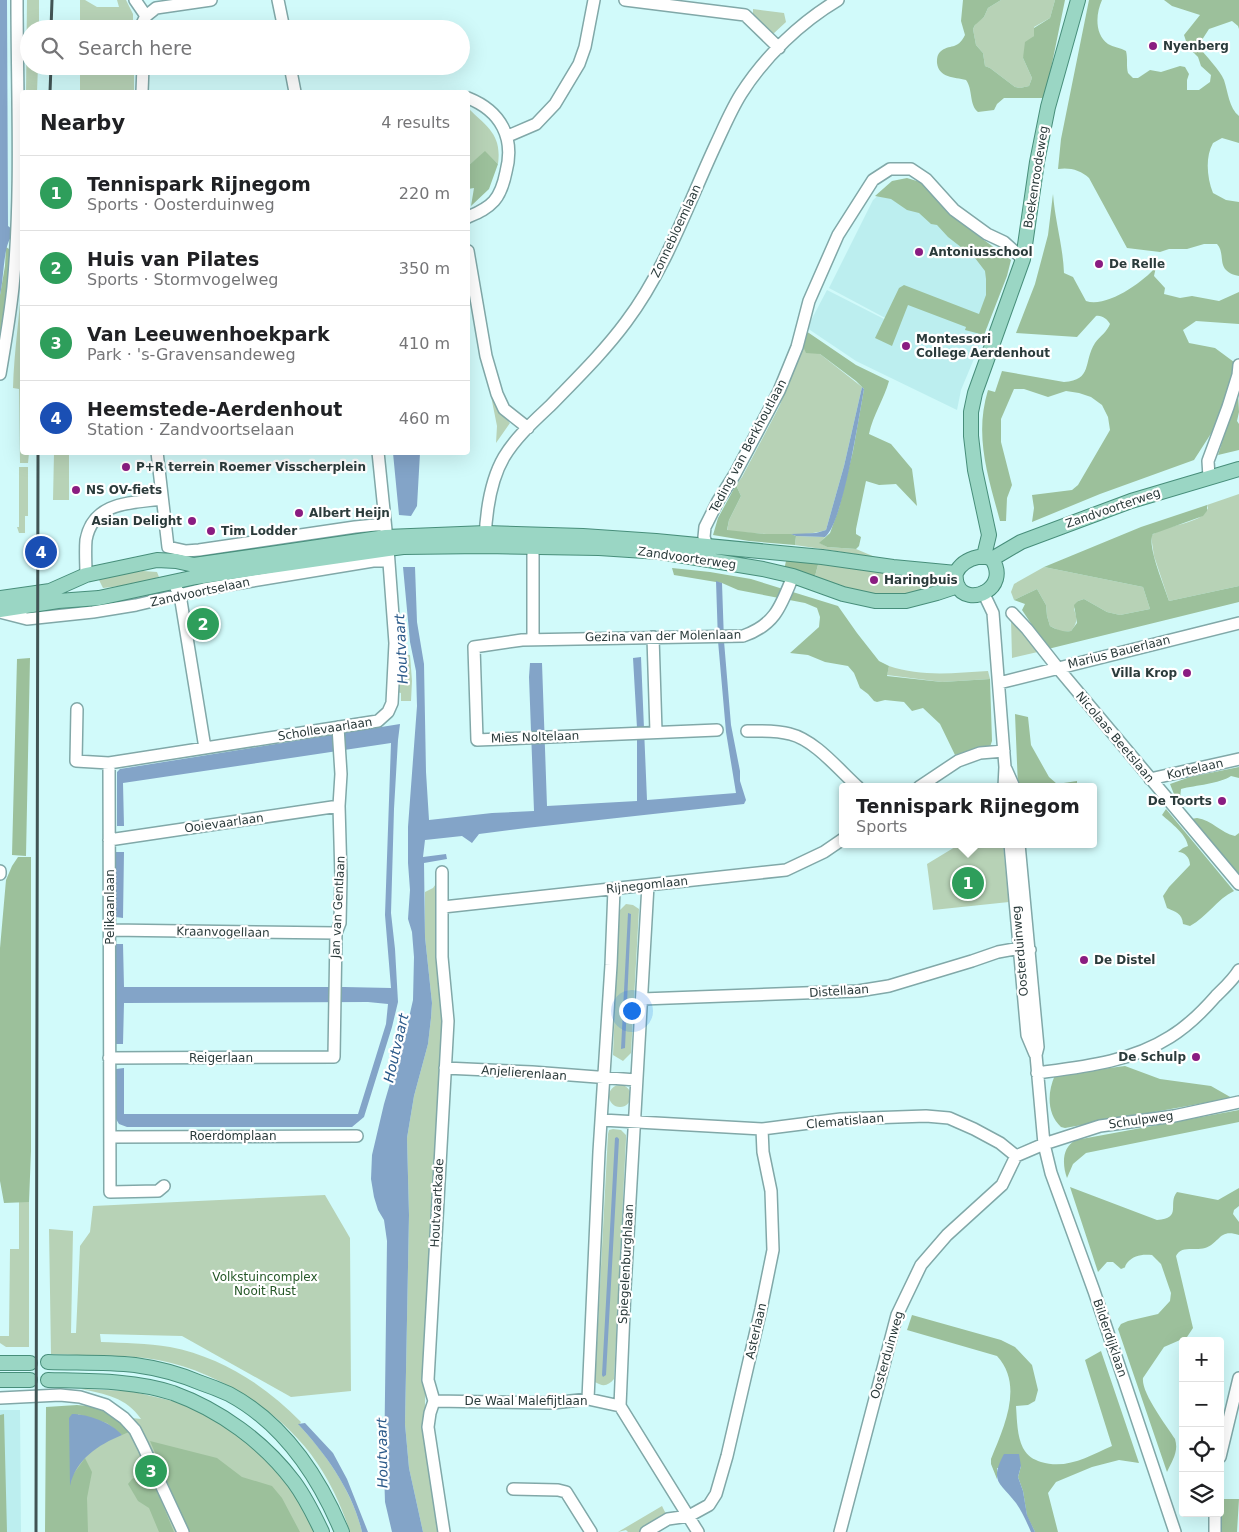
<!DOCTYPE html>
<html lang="en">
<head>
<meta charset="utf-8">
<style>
  :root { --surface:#fff; --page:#f6f6f6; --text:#202124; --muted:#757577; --line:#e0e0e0; --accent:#0b8043 }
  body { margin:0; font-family:"DejaVu Sans",sans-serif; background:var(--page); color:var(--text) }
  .controls { position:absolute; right:15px; bottom:15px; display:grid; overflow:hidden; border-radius:5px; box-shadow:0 5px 20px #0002 }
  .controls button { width:45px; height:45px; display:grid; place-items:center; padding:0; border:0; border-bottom:1px solid var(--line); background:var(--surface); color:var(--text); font:25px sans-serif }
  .you { position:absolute; left:631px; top:1010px; width:18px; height:18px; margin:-12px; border:4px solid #fff; border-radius:50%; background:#1a73e8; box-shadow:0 0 0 8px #1a73e833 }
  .badge { display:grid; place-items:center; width:32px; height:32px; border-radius:50%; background:var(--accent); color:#fff; font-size:16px; font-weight:700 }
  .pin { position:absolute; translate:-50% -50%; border:2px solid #fff; box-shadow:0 1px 5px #0006 }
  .popup { position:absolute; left:839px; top:783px; width:258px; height:65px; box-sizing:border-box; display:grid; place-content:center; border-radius:5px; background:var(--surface); filter:drop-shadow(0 1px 4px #0005); font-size:16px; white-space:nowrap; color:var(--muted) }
  .popup b { font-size:19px; color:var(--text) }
  .popup::after { content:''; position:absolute; left:50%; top:100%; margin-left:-10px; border:10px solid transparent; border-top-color:var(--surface) }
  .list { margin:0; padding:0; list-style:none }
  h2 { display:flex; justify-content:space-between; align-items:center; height:65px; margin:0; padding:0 20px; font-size:21px }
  h2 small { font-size:16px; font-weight:400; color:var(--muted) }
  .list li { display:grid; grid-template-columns:32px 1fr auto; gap:15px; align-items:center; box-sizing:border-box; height:75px; padding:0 20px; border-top:1px solid var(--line) }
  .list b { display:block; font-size:19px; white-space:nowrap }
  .list p { margin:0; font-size:16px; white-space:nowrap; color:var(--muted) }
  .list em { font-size:16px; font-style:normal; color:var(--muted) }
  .icon { flex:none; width:28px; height:28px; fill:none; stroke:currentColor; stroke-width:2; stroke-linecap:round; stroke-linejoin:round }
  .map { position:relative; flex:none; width:1239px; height:1532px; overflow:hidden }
  .search { position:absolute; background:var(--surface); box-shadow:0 5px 20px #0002; left:20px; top:20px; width:450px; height:55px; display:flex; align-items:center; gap:12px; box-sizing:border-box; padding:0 18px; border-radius:28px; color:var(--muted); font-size:19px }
  .panel { position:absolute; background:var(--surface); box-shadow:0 5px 20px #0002; left:20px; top:90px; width:450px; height:365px; border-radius:5px }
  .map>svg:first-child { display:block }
  .built { fill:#bceeef }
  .green { fill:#b7d2b6 }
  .forest { fill:#9cc09b }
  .water { fill:#83a4c8 }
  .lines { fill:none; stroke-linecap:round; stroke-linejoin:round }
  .minor-casing { stroke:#81a8a8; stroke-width:14 }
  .major-casing { stroke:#478e7a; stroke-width:16 }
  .minor { stroke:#fff; stroke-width:11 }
  .major { stroke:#9ad6c4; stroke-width:14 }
  .rail { stroke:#415454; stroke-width:3 }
  .poi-dot { fill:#8a1c81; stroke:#fff; stroke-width:2 }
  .labels { text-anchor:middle; stroke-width:4.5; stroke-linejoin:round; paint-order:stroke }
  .poi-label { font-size:12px; font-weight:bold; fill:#2b3b3b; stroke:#fff; text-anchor:start }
  .street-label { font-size:12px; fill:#2b3b3b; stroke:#fff }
  .park-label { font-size:12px; fill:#265828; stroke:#fff }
  .water-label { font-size:14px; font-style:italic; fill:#2a5989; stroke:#fff }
</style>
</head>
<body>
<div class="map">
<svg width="1239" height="1532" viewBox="0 0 1239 1532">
  <rect width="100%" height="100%" fill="#d1fafa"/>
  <path class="built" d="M889,186L950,220L1009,264L987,328L905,295L889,320L829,288L873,200Z
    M827,290L890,322L905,297L986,330L961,390L957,410L856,361L807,328Z
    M0,1410H20L21,1532H0Z"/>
  <path class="green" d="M27,0H39V29H29V66H38L37,92H26Z
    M80,0H85L97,7H119L117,0H126L133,14V29H80Z
    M1001,0H1055L1050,18L1034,27V36L1023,58L1032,78L1029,86L1020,88L1015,87L990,68L985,66L983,53L976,45L973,29L976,23L984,17L988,8Z
    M753,9L784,13L786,22L772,35L753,15Z
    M80,66H134V92H80Z
    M468,108C487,127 502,134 498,164L485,152L468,166Z
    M22,277V452L29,453L28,463H20L19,389L13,388C14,351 20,314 22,277Z
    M802,344L820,354L862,387L844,466L826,530C799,539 755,533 727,531L729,520L741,496L736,485L742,477L779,407L789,383Z
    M491,396L498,411L510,423L496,443L497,426Z
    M54,453H69V500H53Z
    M19,467H28V516H25V533H19L17,527H19Z
    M1239,494V586L1169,601L1154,556L1151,536C1165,523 1201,526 1208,508L1207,505Z
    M796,536L825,537L820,543L827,547L856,549L875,557L795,545Z
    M819,561L883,570C896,580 916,578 932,579L933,589L887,598L814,580Z
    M1044,567L1143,587L1150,609L1120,615L1107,612L1084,599L1078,601L1074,609C1077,618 1078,623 1071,631H1060L1050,626L1047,616L1046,605L1037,589L1014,600L1011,592L1014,584Z
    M143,571L157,572L159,577L138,584L103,588L99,580L103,576Z
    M1011,619L1042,651L1012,658Z
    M399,654L410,655L412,681L411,701H401V693L396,692Z
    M889,666C921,677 954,673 988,671L990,679L942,682L887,675Z
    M960,844H1003L1009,902L933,910L927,864Z
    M438,881L443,1029L439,1075L425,1403L427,1436L442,1532H423L409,1468L405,1424L409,1215L407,1138L414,1096L428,1044L431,1018L432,1003L425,937V892L433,888Z
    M626,904L633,905L639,909L631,1053L623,1061L613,1055L619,911Z
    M609 1096a11 11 0 1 1 22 0a11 11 0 1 1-22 0Z
    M613,1129L621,1130L626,1135V1139L614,1379C608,1386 603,1387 595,1382L608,1134L609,1130Z
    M325,1195L350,1238L351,1391L291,1397L182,1336L100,1334L101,1342C124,1343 147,1343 170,1347C221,1357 265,1385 301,1422L299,1425C326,1454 353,1492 362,1532H350C342,1508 332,1485 317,1463C284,1413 217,1371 158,1360C123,1354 86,1356 51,1354L49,1229L73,1231L71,1333H76L80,1246L90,1232L93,1206Z
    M19,1202H29V1347H6L0,1343V1336H9L10,1249H19Z
    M81,1389L130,1391L177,1402L194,1408L238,1433L292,1485L318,1532H50L48,1409L141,1419C126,1397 105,1394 81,1389Z
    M662,1506L667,1516L639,1532H628L626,1530L618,1532Z"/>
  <path class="forest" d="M963,0H1001L988,8L984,17L975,25L973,29L976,45L983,53L985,66L990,68L1015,87L1020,88L1029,86L1032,78L1023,58L1025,42L1034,36V28L1050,18L1055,0H1065L1045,98H1004L997,104L994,110L978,112C969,105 973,89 966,80C954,77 939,78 937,63C937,59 937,55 940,52C950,43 957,51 965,35L961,21Z
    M1089,0H1102C1096,13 1094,34 1108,44C1113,47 1121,48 1126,51C1128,59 1126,66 1128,73L1133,78H1138L1150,70L1161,72L1180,66L1185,67L1189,74L1187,80V90H1199L1210,82L1211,75L1201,66L1198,57L1188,47L1184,35L1200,15L1172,6L1164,0H1239V29L1238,26L1232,21L1209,29L1198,46C1205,55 1220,70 1224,80C1228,92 1229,108 1239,116V143L1222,138L1213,143C1205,157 1207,178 1213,193L1226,200L1239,202V276C1214,271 1227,255 1217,244H1204L1187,249H1169L1160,252L1127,248L1089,178C1081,170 1069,167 1058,169L1061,139Z
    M485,151L498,164L489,189L471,206L474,188L468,189V166Z
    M907,178L920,182L953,217L1011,260L1007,276L984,335L965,330L966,327L908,305L892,346L875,338L899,288L904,285L979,314L986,295V279L985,271L975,258L948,237L937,225L931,224L919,213L907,210L891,199L875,196L892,181Z
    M1053,194C1055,221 1063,246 1064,273L1073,277L1086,301C1107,308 1143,282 1156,267L1154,276L1165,288L1164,294L1180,298L1192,296L1219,301L1239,292V324L1196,321L1183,330L1189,343L1215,348L1238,365L1226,404L1212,432L1194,460L1100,494L1032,522L1034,508L1032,495L1072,490L1078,485L1110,430L1108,417L1102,405L1091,397L1079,393L1066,391L1048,397L1024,389H1014L1001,419V442L1012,485L1007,498L1006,521H1000C988,476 974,436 988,390L995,392L1002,371L1064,382C1093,380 1083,362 1095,343C1100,336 1107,332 1110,324C1107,319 1102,315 1096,316L1077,337L1016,333L1035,284L1048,235Z
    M6,247L9,249L11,265L0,348V295L5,266Z
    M806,331L856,365L889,381C884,399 873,415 869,434L891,444L912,469L917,506L896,484L879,485L866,481L856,529V534L861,537L859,546L856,549L827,547L819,543L830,533L839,508L853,451L864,389L856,381L820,354L806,353L802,344Z
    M1238,392L1239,412L1237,421L1239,424V450L1218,455Z
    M736,485L741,496L729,520L727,530L764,534H791L796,536L795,545L749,541L713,535L718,518Z
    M1207,505V511L1203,516L1153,534C1146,544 1165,588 1169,601L1239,586V602L1048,649L1022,610L1025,604L1014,600L1037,589L1046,605L1047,616L1050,626C1057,630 1063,632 1071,631L1077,623L1074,605L1078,601L1084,599L1107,612L1120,615L1150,609L1143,587L1044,567L1141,527Z
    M786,561H819L814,580L784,570Z
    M672,568L710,572L751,579L838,606L857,633L879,661L889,666L887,676L942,682L990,679L992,741L990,747L971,750L955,755L940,724L923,708L912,711L904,702L885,700L877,702L874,701L868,694L860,688L854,673L848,666L825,662L808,655L790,653L819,627L820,617L817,608L805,603L738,590L722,583L674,575Z
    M30,658L26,856L12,855L17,659Z
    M1015,714L1028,717L1031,745L1049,777L1057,784L1077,781V787H1018Z
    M1239,767V778L1231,776C1219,784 1196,785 1181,789L1179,807L1170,784L1190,777Z
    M1166,809L1234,891C1217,899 1207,917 1190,926L1183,924C1182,913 1176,912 1167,908L1163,896L1169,887L1190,865C1190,858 1185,852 1178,852L1183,848L1188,846C1186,834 1171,823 1162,815Z
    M1197,818C1212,820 1221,833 1235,836L1239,833V876L1191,819Z
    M18,857H31V1151L29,1202L4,1203L0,1181V948L6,880L12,866Z
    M1125,1066L1160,1079L1211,1086L1232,1098L1065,1128L1061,1127C1047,1114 1047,1093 1055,1075Z
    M1239,1110V1122L1086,1153L1073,1164L1067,1178C1062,1164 1062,1147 1076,1140Z
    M1070,1187L1157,1220C1183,1218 1167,1204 1177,1192L1218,1200L1239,1188V1206L1234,1210L1233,1214L1239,1222V1235C1219,1228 1220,1243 1205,1248C1195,1251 1181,1245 1176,1256L1193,1328L1187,1337L1164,1347L1143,1378C1141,1393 1167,1426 1175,1439C1179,1452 1172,1461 1167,1472L1118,1329L1121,1324L1128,1321L1158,1314L1170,1301L1171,1293L1161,1264L1152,1255C1142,1254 1134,1255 1127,1263C1123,1269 1128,1266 1121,1269L1113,1262H1107L1098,1272Z
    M912,1315L1001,1340L1015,1347L1032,1365L1038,1390L1035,1401L1028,1405L1016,1406C1017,1420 1017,1436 1023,1448C1028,1457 1033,1459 1041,1462C1067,1470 1089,1456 1112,1446L1085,1360L1101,1351L1139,1463L1119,1460L1092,1467L1056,1482L1048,1493L1058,1532H1035L1027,1516L1023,1491L1018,1477L1021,1466L997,1468V1479L991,1464V1459C1004,1427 1024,1385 997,1356L907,1330Z
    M77,1405C100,1406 115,1415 131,1431L122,1435L107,1423L78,1414L71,1483L72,1476L85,1458L92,1472L87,1498L88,1532H45L46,1407Z
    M4,1414L7,1532H0V1415Z
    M150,1441L217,1458L242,1477L272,1486L282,1498L300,1532H188Z
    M148,1469L174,1532H159L149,1508L138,1501L128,1484L132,1479Z
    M1222,1499H1239L1237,1532H1219Z"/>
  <path class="water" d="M0,0H7L8,226L12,229H22V236L11,237C3,249 4,279 0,295Z
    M862,387L864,389C859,416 843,523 825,537L796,536L791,534L816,533L826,530L844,466Z
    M393,453H420L417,506L411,516L399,515Z
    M403,567H415L417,622L424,664L426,772L429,820L492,813L534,811L529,677L530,663H542L547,806L637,801V728L633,658L641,657L647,800L736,793L726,732L718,641L716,581L722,583L724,641L731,725L740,771V781L746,800L744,804L526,828L479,834L472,843L462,836L425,840L423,857L446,854L447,859L424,863L425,937L432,1003L431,1018L428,1044L414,1096L407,1138L409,1215L405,1424L409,1468L423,1532H392L385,1502L384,1471L387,1241L384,1220L378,1210L374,1197L371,1179L372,1155L384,1104L408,1022L413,1000L414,957L412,932L408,919L410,890L408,863V827L417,706L416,671L410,642Z
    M400,724L398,740L394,809L391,913L395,949L398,1002L392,1027L364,1117L352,1127H127L119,1124L116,1119V1069L124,1068V1114H358L386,1024L388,1004L368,1002L124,1003L123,1044H116V944H123L124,987H344L391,988L385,915L391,743L123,783L124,826H117V772L120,769Z
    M116,852H124L123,918L116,917Z
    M628,913L631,914L625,1048L621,1049Z
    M617,1137L619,1139L606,1375L603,1377L602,1375L615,1138Z
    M72,1414C88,1414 112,1423 122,1435C98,1445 76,1459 70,1486L69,1418Z
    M305,1423L333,1453L347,1479L368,1532H362C353,1492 326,1454 298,1424Z
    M1004,1454H1019L1021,1466L1018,1477L1023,1491L1027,1515L1035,1532H1031C1027,1523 1022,1511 1016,1503C1000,1482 989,1482 1004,1454Z"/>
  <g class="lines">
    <g class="minor-casing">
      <path id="minor" d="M135,0L146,16
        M278,0L284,29
        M625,0L745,15L779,48
        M146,16L156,8L211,0
        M142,29V24L146,16
        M290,66L295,92
        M142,92L143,66
        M468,98C501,111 515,138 506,172C504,182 501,193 494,201C487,209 477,213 468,217
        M508,136L536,124L555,104L579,64L585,47L594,0
        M468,251L486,356L497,394L504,409L528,428
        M0,374C5,345 10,316 13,287C22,192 17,95 17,0
        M157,452L168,547L186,551L199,550L355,527L385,524
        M378,452L386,530
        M1209,477L1208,461L1228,407L1238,375L1239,365
        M485,540C486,513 490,481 504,457C516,437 534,421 550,406C576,379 603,353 626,322C666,269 688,204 716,144C724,127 731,110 741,94C765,56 801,22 838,0
        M710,554L704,537L705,527L718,501L735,474L779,391L797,347L809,301L838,235L873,180L890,169H911L926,179L954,210L987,234L1004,242L1023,259
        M86,575C86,564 85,551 86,540C93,501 132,503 162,499
        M176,588L180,595L205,748
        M983,592L993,613L1005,767L1004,787
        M0,612L27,619L93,612L136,605L204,589L373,561H389
        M1012,613L1027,629L1057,667L1239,884
        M653,637L656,732
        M533,639V546
        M999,683L1239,623
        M77,709L76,761L109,763L378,721L388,712L392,703L395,643L388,549
        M717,730L477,740L474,647L522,640L743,636C775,625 781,606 793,576
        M747,731C761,731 776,730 790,734C815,740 839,770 858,787
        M109,763L110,1192L158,1191L164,1186
        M1006,769L1014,787
        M1150,779L1239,759
        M919,787L958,761L980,753L1004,751
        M109,840L339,806
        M1010,844L1027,1035L1035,1054
        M1019,844L1038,1047L1036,1055L1044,1144L1051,1173L1094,1291L1175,1532
        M0,871V874
        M442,872V957L448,1021L428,1380L434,1401L430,1413L428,1427L444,1532
        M443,907L786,870L824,852L843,839
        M110,930L336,933
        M642,999L858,991L889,986L972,961L998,952L1020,948L1030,950
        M109,1058L334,1057L336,933L340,923L341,877L339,806L341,774L338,727
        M445,1068L532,1072L636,1080
        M1037,1073C1082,1067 1131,1062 1170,1037C1188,1026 1202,1012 1216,996C1224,988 1233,980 1239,970
        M602,1120L762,1129L841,1119L926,1116L949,1118L974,1129L1000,1143L1016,1156
        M110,1137L357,1136
        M1016,1156L1044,1144L1100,1126L1174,1116L1239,1102
        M0,1398L60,1395L80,1397L106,1405L124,1418L135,1430L143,1446L183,1532
        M588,1399L599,1152L611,965L614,889
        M434,1401L553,1403L588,1399L620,1406L698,1532
        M620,1406L625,1288L648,885
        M1220,1457L1239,1378
        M513,1489L558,1490L566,1492L591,1532
        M1215,1513V1532
        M646,1532L668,1519L689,1516L709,1505L716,1494L727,1456L761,1309L773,1250L771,1191L763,1152L762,1129
        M840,1532L897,1315L921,1265L947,1235L1002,1185L1016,1156"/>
    </g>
    <g class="major-casing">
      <path id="major" d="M984,556L989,535L975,470L971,436V412L975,393L1023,259L1037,162L1048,107L1078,0
        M978,557H987L992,559C1011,589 967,608 957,585C956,581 955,577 956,573C960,564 969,559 978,557Z
        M992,559L1021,542L1131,501L1239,469
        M0,598L50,591L86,575L157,560L176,561L194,565L386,537L486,533L583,536L656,541L822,557L893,567L956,573
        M0,610L58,601L99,598L196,577L388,549L403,547L485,546L599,548L660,552L763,569L793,576L843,594L875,601H906L937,593L958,586
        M48,1362C76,1363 106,1362 135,1365C157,1368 180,1374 201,1383C210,1386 220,1390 229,1394C283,1423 319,1477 342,1532
        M0,1363H30
        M0,1380H30
        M48,1380C88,1381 134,1380 173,1393C220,1410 264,1442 294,1482C305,1497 314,1515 322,1532"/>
    </g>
    <use href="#minor" class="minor"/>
    <use href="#major" class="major"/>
    <path class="rail" d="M51,29L52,0
      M50,92L51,66
      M36,1532L38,452"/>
  </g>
  <g class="poi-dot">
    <circle cx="1153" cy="46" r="5"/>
    <circle cx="919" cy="252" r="5"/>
    <circle cx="1099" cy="264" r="5"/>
    <circle cx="906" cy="346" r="5"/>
    <circle cx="126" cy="467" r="5"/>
    <circle cx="76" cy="490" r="5"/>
    <circle cx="299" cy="513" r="5"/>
    <circle cx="192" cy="521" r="5"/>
    <circle cx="211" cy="531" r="5"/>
    <circle cx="874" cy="580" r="5"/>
    <circle cx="1187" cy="673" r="5"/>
    <circle cx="1222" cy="801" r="5"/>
    <circle cx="1084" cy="960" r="5"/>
    <circle cx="1196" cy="1057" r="5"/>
  </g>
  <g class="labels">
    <g class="poi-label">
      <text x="1163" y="50">Nyenberg</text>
      <text x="929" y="256">Antoniusschool</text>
      <text x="1109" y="268">De Relle</text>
      <text x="916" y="343">Montessori<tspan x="916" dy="14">College Aerdenhout</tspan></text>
      <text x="136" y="471">P+R terrein Roemer Visscherplein</text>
      <text x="86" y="494">NS OV-fiets</text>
      <text x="309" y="517">Albert Heijn</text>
      <text x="182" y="525" text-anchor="end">Asian Delight</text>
      <text x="221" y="535">Tim Lodder</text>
      <text x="884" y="584">Haringbuis</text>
      <text x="1177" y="677" text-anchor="end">Villa Krop</text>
      <text x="1212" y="805" text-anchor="end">De Toorts</text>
      <text x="1094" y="964">De Distel</text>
      <text x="1186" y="1061" text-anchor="end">De Schulp</text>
    </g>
    <g class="street-label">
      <text transform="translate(1036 177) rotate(-81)" y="4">Boekenroodeweg</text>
      <text transform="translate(676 231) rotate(-65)" y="4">Zonnebloemlaan</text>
      <text transform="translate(748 446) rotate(-62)" y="4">Teding van Berkhoutlaan</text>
      <text transform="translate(1113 508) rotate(-19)" y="4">Zandvoorterweg</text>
      <text transform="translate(687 558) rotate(8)" y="4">Zandvoorterweg</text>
      <text transform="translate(200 592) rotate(-12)" y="4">Zandvoortselaan</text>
      <text transform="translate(663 636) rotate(-1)" y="4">Gezina van der Molenlaan</text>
      <text transform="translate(1119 652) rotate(-14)" y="4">Marius Bauerlaan</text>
      <text transform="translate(325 729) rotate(-9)" y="4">Schollevaarlaan</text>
      <text transform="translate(535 737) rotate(-2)" y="4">Mies Noltelaan</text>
      <text transform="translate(1115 737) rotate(50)" y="4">Nicolaas Beetslaan</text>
      <text transform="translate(1195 769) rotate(-13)" y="4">Kortelaan</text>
      <text transform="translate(224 823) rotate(-8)" y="4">Ooievaarlaan</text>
      <text transform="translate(647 885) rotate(-6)" y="4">Rijnegomlaan</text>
      <text transform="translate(110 907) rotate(-90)" y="4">Pelikaanlaan</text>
      <text transform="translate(338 907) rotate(-87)" y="4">Jan van Gentlaan</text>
      <text transform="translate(223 932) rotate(1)" y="4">Kraanvogellaan</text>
      <text transform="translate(1020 951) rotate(-95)" y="4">Oosterduinweg</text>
      <text transform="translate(839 991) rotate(-4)" y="4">Distellaan</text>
      <text x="221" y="1062">Reigerlaan</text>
      <text transform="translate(524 1073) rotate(4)" y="4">Anjelierenlaan</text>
      <text transform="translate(1141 1120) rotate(-8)" y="4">Schulpweg</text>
      <text transform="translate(845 1121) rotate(-5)" y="4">Clematislaan</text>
      <text x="233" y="1140">Roerdomplaan</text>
      <text transform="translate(437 1203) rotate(-87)" y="4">Houtvaartkade</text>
      <text transform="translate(626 1264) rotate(-87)" y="4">Spiegelenburghlaan</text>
      <text transform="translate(756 1331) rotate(-77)" y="4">Asterlaan</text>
      <text transform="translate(1110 1338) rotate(71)" y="4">Bilderdijklaan</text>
      <text transform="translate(887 1355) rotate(-74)" y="4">Oosterduinweg</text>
      <text x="526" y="1405">De Waal Malefijtlaan</text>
    </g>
    <g class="park-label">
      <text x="265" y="1281">Volkstuincomplex<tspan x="265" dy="14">Nooit Rust</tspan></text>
    </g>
    <g class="water-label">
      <text transform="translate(401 649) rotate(-93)" y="5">Houtvaart</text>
      <text transform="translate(396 1048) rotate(-77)" y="5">Houtvaart</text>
      <text transform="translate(382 1453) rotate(-91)" y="5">Houtvaart</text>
    </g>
  </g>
</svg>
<div class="controls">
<button>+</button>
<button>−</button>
<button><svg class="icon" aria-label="locate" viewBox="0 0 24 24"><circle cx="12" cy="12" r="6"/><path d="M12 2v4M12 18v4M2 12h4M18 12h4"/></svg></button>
<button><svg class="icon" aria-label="layers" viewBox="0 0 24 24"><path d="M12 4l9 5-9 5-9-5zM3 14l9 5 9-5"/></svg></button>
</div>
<div class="you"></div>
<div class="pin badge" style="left:968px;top:883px;background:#2e9e5b">1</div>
<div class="popup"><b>Tennispark Rijnegom</b>Sports</div>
<div class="pin badge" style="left:203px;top:624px;background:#2e9e5b">2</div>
<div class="pin badge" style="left:151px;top:1471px;background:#2e9e5b">3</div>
<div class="pin badge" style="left:41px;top:552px;background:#1a4fb4">4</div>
<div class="search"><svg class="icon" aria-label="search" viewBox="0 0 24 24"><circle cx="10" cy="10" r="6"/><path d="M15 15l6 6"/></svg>Search here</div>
<section class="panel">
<h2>Nearby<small>4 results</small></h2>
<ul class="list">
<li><span class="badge" style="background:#2e9e5b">1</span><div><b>Tennispark Rijnegom</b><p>Sports · Oosterduinweg</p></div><em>220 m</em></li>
<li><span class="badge" style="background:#2e9e5b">2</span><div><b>Huis van Pilates</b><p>Sports · Stormvogelweg</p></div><em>350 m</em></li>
<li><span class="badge" style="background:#2e9e5b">3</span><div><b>Van Leeuwenhoekpark</b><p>Park · 's-Gravensandeweg</p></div><em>410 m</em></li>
<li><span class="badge" style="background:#1a4fb4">4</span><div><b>Heemstede-Aerdenhout</b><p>Station · Zandvoortselaan</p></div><em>460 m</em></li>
</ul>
</section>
</div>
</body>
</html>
